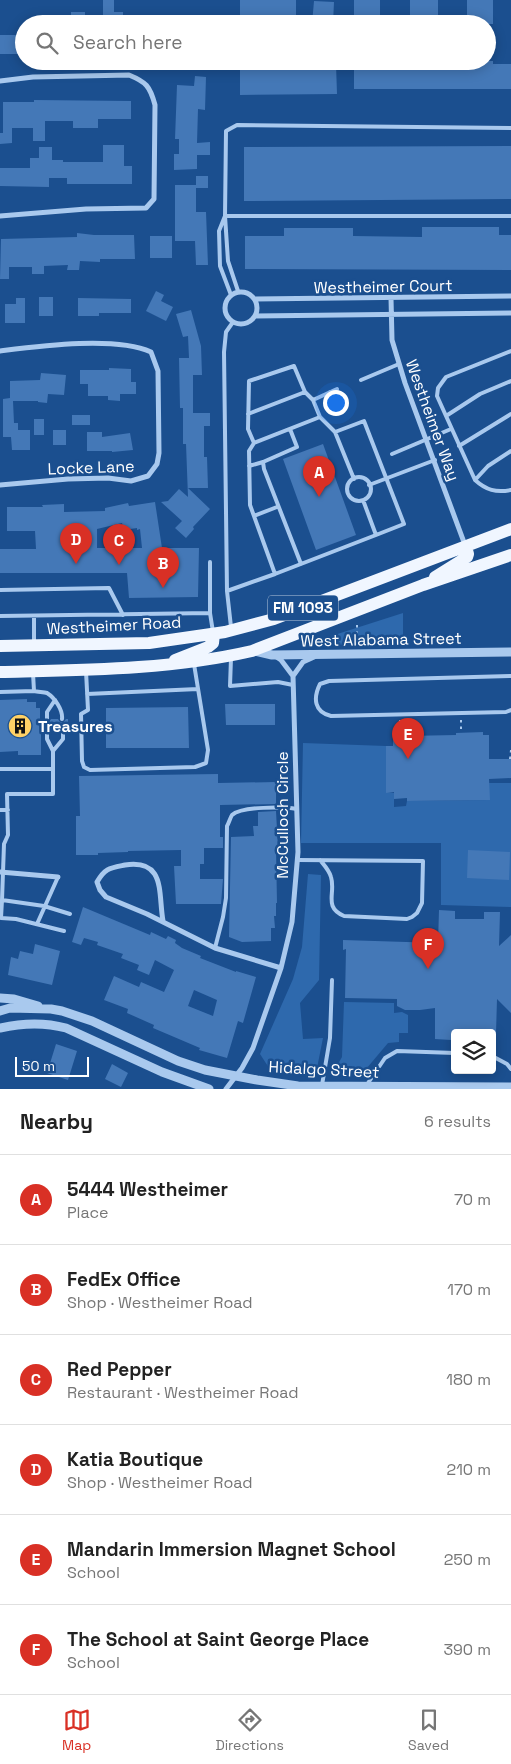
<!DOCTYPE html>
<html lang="en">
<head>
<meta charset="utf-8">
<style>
  :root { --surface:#fff; --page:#f2f2f2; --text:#222; --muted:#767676; --line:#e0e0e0; --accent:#d93025 }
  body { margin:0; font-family:"Space Grotesk",sans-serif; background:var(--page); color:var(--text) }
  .controls { position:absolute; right:15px; bottom:15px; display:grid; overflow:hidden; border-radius:5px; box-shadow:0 2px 12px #0003 }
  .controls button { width:45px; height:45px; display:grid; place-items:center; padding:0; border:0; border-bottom:1px solid var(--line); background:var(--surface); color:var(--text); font:25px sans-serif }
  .scale { position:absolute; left:15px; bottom:12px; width:74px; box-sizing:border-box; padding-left:5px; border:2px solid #fff; border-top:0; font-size:14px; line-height:18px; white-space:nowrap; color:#fff; -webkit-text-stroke:4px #1b4f8f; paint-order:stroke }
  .you { position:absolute; left:335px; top:402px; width:18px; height:18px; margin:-12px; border:4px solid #fff; border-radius:50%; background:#1a73e8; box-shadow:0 0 0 8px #1a73e833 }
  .badge { display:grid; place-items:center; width:32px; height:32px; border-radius:50%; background:var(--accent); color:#fff; font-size:16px; font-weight:700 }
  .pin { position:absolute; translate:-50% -41px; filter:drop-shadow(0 1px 2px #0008) }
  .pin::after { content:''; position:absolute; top:26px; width:18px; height:15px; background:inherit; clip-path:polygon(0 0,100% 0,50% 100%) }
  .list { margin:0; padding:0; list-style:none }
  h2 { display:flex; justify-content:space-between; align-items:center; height:65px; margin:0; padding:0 20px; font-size:21px }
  h2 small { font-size:16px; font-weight:400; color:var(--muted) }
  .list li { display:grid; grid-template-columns:32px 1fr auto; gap:15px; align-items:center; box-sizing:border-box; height:90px; padding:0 20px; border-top:1px solid var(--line) }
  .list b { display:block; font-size:19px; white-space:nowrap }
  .list p { margin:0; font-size:16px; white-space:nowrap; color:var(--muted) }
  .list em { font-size:16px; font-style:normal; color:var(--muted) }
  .icon { flex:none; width:28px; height:28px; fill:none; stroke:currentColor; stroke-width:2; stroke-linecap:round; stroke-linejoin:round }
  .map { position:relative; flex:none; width:511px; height:1089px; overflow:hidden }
  .search { position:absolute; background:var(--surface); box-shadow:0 2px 12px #0003; left:15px; right:15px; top:15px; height:55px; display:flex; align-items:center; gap:12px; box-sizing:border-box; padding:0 18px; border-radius:28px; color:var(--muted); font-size:19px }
  .sheet { height:605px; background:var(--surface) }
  nav { display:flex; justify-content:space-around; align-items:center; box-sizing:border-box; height:70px; border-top:1px solid var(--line); background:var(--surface); font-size:14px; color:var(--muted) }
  nav a { display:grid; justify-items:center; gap:2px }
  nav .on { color:var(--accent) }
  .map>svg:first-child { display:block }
  .green { fill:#2e69ad }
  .building { fill:#4478b7; fill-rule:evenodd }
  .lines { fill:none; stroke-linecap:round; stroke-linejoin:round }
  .path { stroke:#a9c9ee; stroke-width:2; stroke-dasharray:2.5 4; stroke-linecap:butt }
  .service { stroke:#a9c9ee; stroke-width:4 }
  .minor { stroke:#a9c9ee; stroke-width:5 }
  .tertiary { stroke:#a9c9ee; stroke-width:9 }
  .primary { stroke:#f0f6ff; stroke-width:12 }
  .labels { text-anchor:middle; stroke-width:5; stroke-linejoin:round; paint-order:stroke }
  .shield { fill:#1b4f8f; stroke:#bbcadd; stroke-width:1 }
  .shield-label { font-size:15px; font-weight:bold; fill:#fff }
  .street-label { font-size:16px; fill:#fff; stroke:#1b4f8f }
  .poi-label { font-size:16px; font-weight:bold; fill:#fff; stroke:#1b4f8f; text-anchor:start }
</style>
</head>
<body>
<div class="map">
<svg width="511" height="1089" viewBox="0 0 511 1089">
  <rect width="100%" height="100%" fill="#1b4f8f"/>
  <path class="green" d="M403,613V645H303Z
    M303,743L386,746V792L394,793V807L406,806L407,801L489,800V783H511V907L441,905V843H301Z
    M308,874L321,875L319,980L300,1003L303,1039L323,1038L316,1073L271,1071L260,1054L293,979L302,947Z
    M344,1002L394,1003V1013L402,1012L408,1015V1033H399V1042L388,1043L361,1075L331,1076L342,1057Z"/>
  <path class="building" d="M103,0H114V12H123V24H106V22H103Z
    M240,0H296V24H240Z
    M354,0H380V24H354Z
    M410,0H438V24H410Z
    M467,0H493V24H467Z
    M314,1L334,2L333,24H312Z
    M71,12H85V24H71Z
    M0,35H24V54H0Z
    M240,61H286V65L336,64L337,94L240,95Z
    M354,61H392V63L438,61V65H467V61H493V64H511V89H354Z
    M195,76L206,77L205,110L198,109L197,143L210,142V155H197V169L174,170V154H179V139H175L177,85L194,86Z
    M34,100L131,101V119H98V128H73V121H45V141H33V128H12V143L0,144V133H3V102H34Z
    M103,145H124V166H132V184H67V178H49V187L0,186V168H30V158H39V147H52V160H63V162H103Z
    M511,146V199L244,201V147Z
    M196,176H208V188H196Z
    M175,185H196V212H206L208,265H196L195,241H175Z
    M422,227H499V235H511V270L245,269V236H284V228H353V236L422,237Z
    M77,233L94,235H134L135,259H100V262L80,261L79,270H67L68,265L44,266V274H32V267H9V279H0L1,239L77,237Z
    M150,236H172V258H150Z
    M156,291L164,295L161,301L173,307L166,321L146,311Z
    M39,297H53V316H39Z
    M16,298H25V323H5V304H16Z
    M78,298L131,299V313H99V316H78Z
    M191,310L201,346L202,375H193V413H210V426H204V457H207L208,488H188L210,509L193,527L194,529L186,538L175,528L182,521L161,502L168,501L179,489L188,497L186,444H183V408H180L179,358H189L188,336L183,337L176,314Z
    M109,368L131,369V382H136V394H120V401L108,400V396H88V384H80V370H109Z
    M41,373L66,375L64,395L48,394L47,403L38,402V401H13L14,423H18V430H30V450H12L11,437H3V399L10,398V381L40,380Z
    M72,415H90V425H72Z
    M34,419H44V435H34Z
    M53,430H66V445H53Z
    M87,432H102V437L130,433L133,450L112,452V451H87Z
    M323,444L356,535L316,550L283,459Z
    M155,502L162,548H199L198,597L129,598L127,573H0V549H36L35,531H7V507H43L42,505L64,504V512L105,511V508L128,503L129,506ZM122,523L124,530L137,528V530L140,529L142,548H97V529Z
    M27,699V702H36V708H40V719H43L46,722H49L51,719H58L60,722L63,723L66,719H68V730L63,727L59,731H51L47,728L41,732V755H18V751L0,752V700Z
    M225,704H275V725H226Z
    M188,707L189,748H106V708Z
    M483,732V735H489V759H511V778L489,779L490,800L407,801V798L394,799V792L386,793V746H393V740H406V736L456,735V733Z
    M218,774V783L276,782V804L220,805V837H223V848H204V864H200V879H223L221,904H176L174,866H181V850L128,851V852L98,853V855H76V816H80L79,776Z
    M276,811L278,849H276L277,903H276V916H274L275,928H271V941L242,942L229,937L231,837L254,836L253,826H258V812Z
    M468,850L510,852L509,880L467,878Z
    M83,907L150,935L151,932L166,939L168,936L176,940L175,943L182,948L201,956L200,958L236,972V971L256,977L243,1023L238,1021L227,1058L199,1050L200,1048L153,1028L154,1025L127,1013L128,1009L104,1000L114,976L139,987L141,982L164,992L174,970L155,960L149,975L137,970L139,965L121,958L123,954L97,945L98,942L84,938L81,945L72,942ZM194,990L217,1000L213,1016L188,1006Z
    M439,910L455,911V919H484V912H500L499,946L511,935V1013L497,999L496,1033L451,1032V1040L435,1039V1008L420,1010H405L397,1006V999L345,998L346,949L343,950V940L438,943Z
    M35,944L60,951L52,985L8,975L11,957L18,959L20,951L33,954Z
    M56,1044L77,1051L68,1080L47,1073Z
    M112,1064L128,1073L121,1087L105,1079Z"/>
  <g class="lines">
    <path class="path" d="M357,625V645
      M400,720V740
      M461,720V733
      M510,759L511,750"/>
    <path class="service" d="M225,216H511
      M225,216L219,231L220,266L231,295
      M238,291L228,261L225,216L226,131L237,125L511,128
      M511,351L446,377L438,388L437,396L475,480C486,490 496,493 511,490
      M361,380L399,364
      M330,392L336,410
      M313,400L337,389
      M248,414L305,392
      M446,416L480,394L511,381
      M335,432L364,421L404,524L376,535
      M254,443L320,417
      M459,446L511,414
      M392,454L451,429
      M263,462L264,469L301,564
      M249,466L263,462L297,447L290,429
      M347 489a12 12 0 1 1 24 0a12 12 0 1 1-24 0Z
      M354,479L335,432L320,417L313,400L305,392L294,366L249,381L248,429L254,443L249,451L250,505L275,574L376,535L363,500
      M475,480L488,466L511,451
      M369,485L435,460
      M254,516L277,507
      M210,562V613L213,632
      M0,590L109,588L123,615
      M227,591L275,574
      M0,616L210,613
      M231,627L227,591L224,352L226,332L233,322
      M34,644V616
      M231,658L230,686L278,682L293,685
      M86,671L88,710L81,714L82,761L84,767L90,770L195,767L206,763L208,750L194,664
      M33,673L34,691C38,692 44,692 47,693C55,698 63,710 62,719
      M511,676L329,681L320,684C313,698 314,712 331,716L506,712L511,710
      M0,692L34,691
      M87,694L198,689
      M47,719V712L55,700
      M47,732V739L53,751V794H7L8,835L4,844L2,900L44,906L70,914
      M53,751L63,739V731
      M0,769H53
      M0,810H8
      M298,860L423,861L422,903L417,913L412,917L407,919L344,916C323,907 336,893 331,877C329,870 324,865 320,860
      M2,900L1,918L16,919L64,931
      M37,924L58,877
      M215,948L223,917L226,898L227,826C229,823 230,818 232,815C242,806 284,807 297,809
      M492,1056L507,1064L511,1069
      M322,1085L330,1038L332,980
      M366,1086L385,1058L397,1051L455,1053"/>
    <path class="minor" d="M0,81L33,77L129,75C146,82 150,86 155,105L154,199L146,208L86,209L0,216
      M225 308a16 16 0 1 1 32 0a16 16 0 1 1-32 0Z
      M391,298L392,340L405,383L465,545
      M255,299L511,296
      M255,316L511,313
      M0,351C40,346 115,336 151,352L158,371L159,453L157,464L148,476L131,481L108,478L68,479L0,485
      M275,656L281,660L293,676
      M0,872L58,877
      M163,921C158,893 166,859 125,865C110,868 105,868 97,882L100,890L106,897L147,914L215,948L281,968
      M226,1089L242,1068L253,1048L281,968L292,922L298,852L293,676L303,662L314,657"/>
    <path class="tertiary" d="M254,651L272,655L511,652
      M0,998L14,999L38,1006
      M0,1011L10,1008L51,1009L62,1011L92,1021L178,1061L205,1070L257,1080L298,1086L511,1087
      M0,1028C22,1023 44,1022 66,1028L162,1072L209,1089"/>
    <path class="primary" d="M435,577L467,557L468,554L466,547
      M0,646L149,643L225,632L274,619L511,529
      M175,660L208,647L213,643L214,634
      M0,672C84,670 169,670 252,651L423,585L511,555"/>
  </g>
  <defs>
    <g id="building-disc" transform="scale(1.25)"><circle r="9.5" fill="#ffd166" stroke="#1b4f8f"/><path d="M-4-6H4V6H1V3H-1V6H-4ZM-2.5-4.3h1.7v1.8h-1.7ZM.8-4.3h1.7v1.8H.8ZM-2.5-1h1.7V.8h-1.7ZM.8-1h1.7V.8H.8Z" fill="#111"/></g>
  </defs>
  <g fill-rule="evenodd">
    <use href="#building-disc" x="20" y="726"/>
  </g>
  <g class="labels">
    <rect class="shield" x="268" y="595.5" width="70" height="25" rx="4"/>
    <g class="shield-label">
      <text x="303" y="613">FM 1093</text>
    </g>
    <g class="street-label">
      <text transform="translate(383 286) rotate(-1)" y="6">Westheimer Court</text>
      <text transform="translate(433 420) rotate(70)" y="6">Westheimer Way</text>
      <text transform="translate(91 467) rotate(-2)" y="6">Locke Lane</text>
      <text transform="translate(114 625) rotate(-3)" y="6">Westheimer Road</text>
      <text transform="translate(381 639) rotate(-1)" y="6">West Alabama Street</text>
      <text transform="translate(282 815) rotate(-90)" y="6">McCulloch Circle</text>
      <text transform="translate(324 1069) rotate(3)" y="6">Hidalgo Street</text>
    </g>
    <g class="poi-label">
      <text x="38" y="732">Treasures</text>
    </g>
  </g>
</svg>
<div class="controls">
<button><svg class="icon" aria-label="layers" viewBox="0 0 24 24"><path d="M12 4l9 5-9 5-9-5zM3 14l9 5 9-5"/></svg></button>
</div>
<div class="scale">50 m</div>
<div class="you"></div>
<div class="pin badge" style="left:319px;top:497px">A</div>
<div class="pin badge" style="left:163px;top:588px">B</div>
<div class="pin badge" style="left:119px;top:565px">C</div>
<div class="pin badge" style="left:76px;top:564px">D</div>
<div class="pin badge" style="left:408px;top:759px">E</div>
<div class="pin badge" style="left:428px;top:969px">F</div>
<div class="search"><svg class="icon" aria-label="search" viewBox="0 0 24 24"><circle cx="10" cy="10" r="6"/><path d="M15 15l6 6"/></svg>Search here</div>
</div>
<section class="sheet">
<h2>Nearby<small>6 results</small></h2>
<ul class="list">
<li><span class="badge">A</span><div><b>5444 Westheimer</b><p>Place</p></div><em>70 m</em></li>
<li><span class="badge">B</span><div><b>FedEx Office</b><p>Shop · Westheimer Road</p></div><em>170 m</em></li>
<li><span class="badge">C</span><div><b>Red Pepper</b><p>Restaurant · Westheimer Road</p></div><em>180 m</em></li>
<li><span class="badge">D</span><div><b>Katia Boutique</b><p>Shop · Westheimer Road</p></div><em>210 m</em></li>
<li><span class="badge">E</span><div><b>Mandarin Immersion Magnet School</b><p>School</p></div><em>250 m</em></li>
<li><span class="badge">F</span><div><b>The School at Saint George Place</b><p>School</p></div><em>390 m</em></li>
</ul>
</section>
<nav>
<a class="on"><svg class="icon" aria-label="map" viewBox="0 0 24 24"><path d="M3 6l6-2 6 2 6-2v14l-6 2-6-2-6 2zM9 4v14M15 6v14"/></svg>Map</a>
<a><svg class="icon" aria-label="directions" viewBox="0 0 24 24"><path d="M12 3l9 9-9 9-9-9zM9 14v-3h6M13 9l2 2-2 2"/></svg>Directions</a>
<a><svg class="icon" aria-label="saved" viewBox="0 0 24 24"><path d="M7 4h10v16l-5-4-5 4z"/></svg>Saved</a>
</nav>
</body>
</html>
